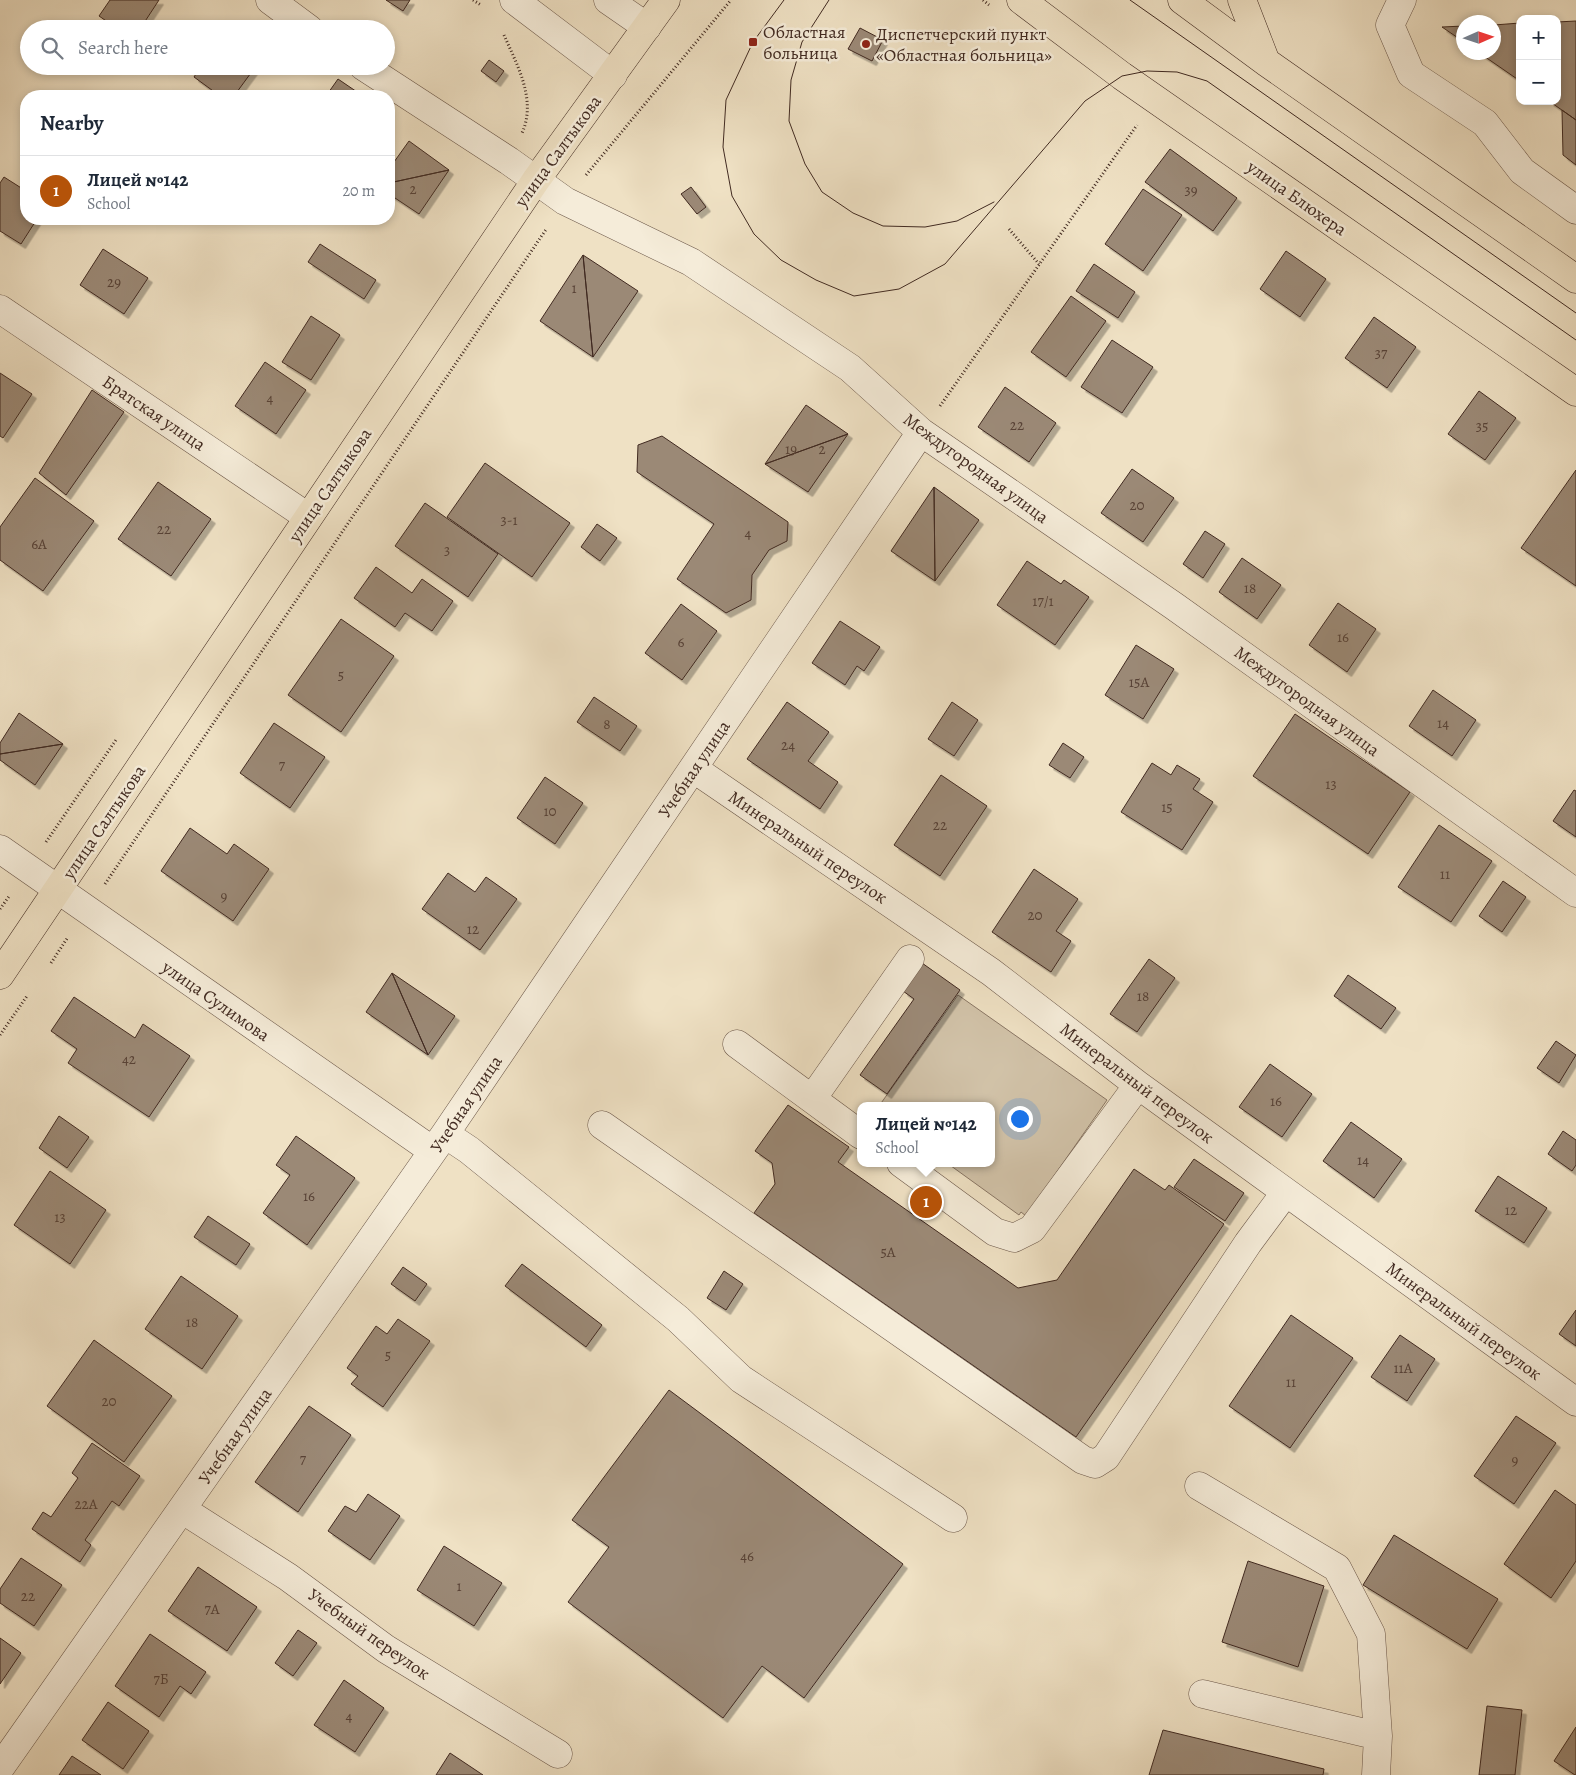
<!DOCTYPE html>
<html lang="en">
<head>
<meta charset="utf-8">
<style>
  :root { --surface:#fff; --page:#f6f6f7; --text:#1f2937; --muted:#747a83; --line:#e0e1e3; --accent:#b45309 }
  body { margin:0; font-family:Alegreya,serif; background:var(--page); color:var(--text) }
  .controls { position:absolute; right:15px; top:15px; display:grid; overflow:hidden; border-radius:10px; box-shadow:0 2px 8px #0003 }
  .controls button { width:45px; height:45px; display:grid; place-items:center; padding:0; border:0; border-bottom:1px solid var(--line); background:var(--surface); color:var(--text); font:25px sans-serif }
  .compass { position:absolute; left:1456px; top:15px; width:45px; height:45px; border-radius:50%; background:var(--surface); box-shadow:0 2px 8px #0003; rotate:87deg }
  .you { position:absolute; left:1019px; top:1118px; width:18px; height:18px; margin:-12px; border:4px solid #fff; border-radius:50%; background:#1a73e8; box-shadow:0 0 0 8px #1a73e833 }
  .badge { display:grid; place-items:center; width:32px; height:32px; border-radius:50%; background:var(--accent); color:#fff; font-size:16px; font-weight:700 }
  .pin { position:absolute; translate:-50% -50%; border:2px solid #fff; box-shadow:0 1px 5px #0006 }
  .popup { position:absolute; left:857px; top:1102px; width:138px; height:65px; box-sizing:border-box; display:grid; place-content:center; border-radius:10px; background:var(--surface); filter:drop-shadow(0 1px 4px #0005); font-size:16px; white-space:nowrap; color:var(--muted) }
  .popup b { font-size:19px; color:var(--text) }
  .popup::after { content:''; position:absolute; left:50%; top:100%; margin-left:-10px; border:10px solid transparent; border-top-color:var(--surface) }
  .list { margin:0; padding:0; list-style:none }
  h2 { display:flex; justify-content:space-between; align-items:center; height:65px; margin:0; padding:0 20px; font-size:21px }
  h2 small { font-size:16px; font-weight:400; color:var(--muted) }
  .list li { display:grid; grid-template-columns:32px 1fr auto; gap:15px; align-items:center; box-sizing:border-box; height:70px; padding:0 20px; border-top:1px solid var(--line) }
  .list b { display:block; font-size:19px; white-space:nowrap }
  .list p { margin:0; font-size:16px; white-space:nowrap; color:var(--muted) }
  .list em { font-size:16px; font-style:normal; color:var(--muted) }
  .icon { flex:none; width:28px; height:28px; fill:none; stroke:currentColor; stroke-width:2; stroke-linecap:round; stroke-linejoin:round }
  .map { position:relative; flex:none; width:1576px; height:1775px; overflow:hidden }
  .search { position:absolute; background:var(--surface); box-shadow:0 2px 8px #0003; left:20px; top:20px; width:375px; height:55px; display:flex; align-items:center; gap:12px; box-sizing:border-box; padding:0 18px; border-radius:28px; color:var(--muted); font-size:19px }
  .panel { position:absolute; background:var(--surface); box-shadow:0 2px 8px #0003; left:20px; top:90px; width:375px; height:135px; border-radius:20px }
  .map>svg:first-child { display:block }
  .green { fill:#d1c2a8; stroke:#897664 }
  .building { fill:#9b8976; stroke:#412a21; filter:url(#shadow) }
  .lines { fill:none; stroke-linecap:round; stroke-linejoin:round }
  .minor-casing { stroke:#6c584a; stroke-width:29 }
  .major-casing { stroke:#412a21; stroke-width:29 }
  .path { stroke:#412a21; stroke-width:3; stroke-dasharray:1 2.5; stroke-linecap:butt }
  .minor { stroke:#f5ecd9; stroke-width:28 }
  .major { stroke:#efe1c4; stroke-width:28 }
  .tram { stroke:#412a21; stroke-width:1 }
  .poi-dot { fill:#8f2418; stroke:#f5ecd9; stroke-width:2 }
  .labels { text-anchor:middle; stroke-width:5; stroke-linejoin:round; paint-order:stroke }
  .number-label { font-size:15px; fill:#584236 }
  .poi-label { font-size:18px; fill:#412a21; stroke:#f5ecd9; text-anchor:start }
  .street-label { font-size:18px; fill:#412a21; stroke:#f5ecd9 }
</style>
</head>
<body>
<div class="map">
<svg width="1576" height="1775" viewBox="0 0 1576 1775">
  <defs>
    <filter id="shadow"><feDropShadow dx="4.5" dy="4.5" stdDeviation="0" flood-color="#0004"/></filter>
  </defs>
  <rect width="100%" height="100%" fill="#efe1c4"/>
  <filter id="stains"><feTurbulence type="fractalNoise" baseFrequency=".004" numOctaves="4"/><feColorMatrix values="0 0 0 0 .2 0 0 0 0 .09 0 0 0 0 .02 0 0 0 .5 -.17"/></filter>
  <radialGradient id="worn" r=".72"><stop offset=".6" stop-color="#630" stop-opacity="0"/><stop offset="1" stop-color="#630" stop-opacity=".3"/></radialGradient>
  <path class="green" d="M958,995L1107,1100L1026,1216L1021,1212L1019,1215L947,1163H991V1106H879Z"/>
  <path class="building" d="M110,0H159L140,29H118L99,16Z
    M386,0H410L403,11Z
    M1576,21V120L1549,101H1557V22Z
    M1520,23V81L1478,52H1494V25Z
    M232,24L239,29H229Z
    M1464,26V42L1442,27Z
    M860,28L883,40L872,61L848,49Z
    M489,60L504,71L496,82L481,71Z
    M201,66H256L234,96H220L194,77Z
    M338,79L363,96H326Z
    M1562,110L1576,120V165L1563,155Z
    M409,141L449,170L389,183V169Z
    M1170,149L1237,198L1213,231L1145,182Z
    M449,170L419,214L389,194V183Z
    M4,177L26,191V219H37L21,244L0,231V183Z
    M691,187L706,207L697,214L681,194Z
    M1143,189L1182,215L1143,271L1105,244Z
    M320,244L376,280L364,299L308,262Z
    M103,249L148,278L124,314L80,285Z
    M1286,251L1326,279L1300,317L1260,289Z
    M583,255L593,357L540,321Z
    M583,255L638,291L593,357Z
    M1094,264L1135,292L1118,318L1076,291Z
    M1071,296L1106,321L1066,377L1031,352Z
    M311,316L340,335L311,380L282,362Z
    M1374,317L1416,347L1387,388L1345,358Z
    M1112,340L1153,367L1122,413L1081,387Z
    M265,362L306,390L276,434L235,406Z
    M0,373L32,394L3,438L0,436Z
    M1005,387L1056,423L1029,462L978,427Z
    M92,390L124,412L66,495L39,473Z
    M1479,391L1516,418L1485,460L1448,434Z
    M806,405L848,434L765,464Z
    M848,434L808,492L765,464Z
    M662,436L788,522L787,541L769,550L752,575L751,600L726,613L677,579L714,524L637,472L638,445Z
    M485,463L570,523L532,577L447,517Z
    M1132,469L1174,498L1143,542L1101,513Z
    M1576,470V586L1521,548Z
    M35,478L94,521L43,591L0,560V527Z
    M158,482L211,519L171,576L118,539Z
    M934,487L935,581L891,551Z
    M934,487L979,520L935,581Z
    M425,503L498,554L468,597L395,546Z
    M597,524L617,538L600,561L581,547Z
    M1205,531L1225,544L1203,578L1183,564Z
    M1242,558L1281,585L1257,619L1219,592Z
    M1027,561L1061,584L1064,580L1089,597L1055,645L997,605Z
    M376,567L412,593L422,579L453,601L432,631L405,613L395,627L354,598Z
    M1338,603L1376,629L1347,672L1309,645Z
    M681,604L717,631L682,680L645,653Z
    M341,619L394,656L341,732L288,695Z
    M840,621L880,647L864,671L857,666L845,685L812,663Z
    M1136,645L1174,669L1143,719L1105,695Z
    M1433,690L1476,720L1452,756L1409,726Z
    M594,697L637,726L620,751L577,722Z
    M787,702L829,732L808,761L838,782L820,809L747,759Z
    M952,702L978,720L954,756L928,739Z
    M19,713L63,744L0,754V743Z
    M1295,714L1410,792L1368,854L1253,776Z
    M274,723L325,757L290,808L240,773Z
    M1063,743L1084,757L1070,778L1049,765Z
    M63,744L35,785L0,760V754Z
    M1152,763L1171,775L1177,765L1200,779L1193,789L1213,802L1182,850L1121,812Z
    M941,775L987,806L940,876L894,845Z
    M545,777L583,803L555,844L517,818Z
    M1574,790L1576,791V837L1553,821Z
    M1439,825L1492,861L1451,922L1398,887Z
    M190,828L227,854L234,844L269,869L233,921L161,871Z
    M1034,869L1078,899L1056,931L1071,941L1051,972L992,932Z
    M448,873L475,892L486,877L517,899L480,950L422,909Z
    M1503,881L1526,897L1502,932L1479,916Z
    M1149,959L1175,978L1137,1032L1110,1014Z
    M922,963L960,990L887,1094L860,1075L914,999L903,991Z
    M392,973L455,1016L428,1055Z
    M392,973L428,1055L366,1012Z
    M1348,975L1396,1008L1381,1029L1334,996Z
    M74,997L135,1038L143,1024L190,1056L149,1117L68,1063L77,1049L51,1031Z
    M1556,1041L1576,1055L1559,1083L1537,1068Z
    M1270,1064L1312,1094L1282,1137L1239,1107Z
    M788,1105L849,1147L838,1162L1018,1288L1057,1280L1134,1169L1165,1190L1169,1185L1224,1224L1076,1437L754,1213L775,1184L772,1163L755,1151Z
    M59,1116L89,1137L67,1168L39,1148Z
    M1351,1122L1402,1159L1374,1198L1323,1161Z
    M1563,1131L1576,1140V1165L1572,1171L1548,1154Z
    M296,1136L355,1178L307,1245L263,1213L290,1175L276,1165Z
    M1194,1159L1244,1193L1225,1221L1174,1187Z
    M50,1171L106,1210L70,1264L14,1225Z
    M1498,1176L1547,1208L1524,1243L1475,1211Z
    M208,1216L250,1244L236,1265L194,1237Z
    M522,1264L602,1325L586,1347L505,1286Z
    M403,1267L427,1284L415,1301L391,1284Z
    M724,1271L743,1284L726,1310L707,1298Z
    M181,1276L238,1316L202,1369L145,1329Z
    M1576,1310V1346L1559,1334Z
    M1291,1315L1353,1358L1290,1448L1229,1406Z
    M398,1319L430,1341L383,1407L351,1384L358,1376L347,1368L376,1326L387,1334Z
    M1400,1335L1435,1359L1407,1401L1371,1377Z
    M94,1340L172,1396L124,1462L47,1406Z
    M669,1390L903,1564L804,1698L762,1666L723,1718L568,1602L609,1547L572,1520Z
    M309,1406L351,1435L298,1512L255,1482Z
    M1516,1416L1556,1443L1514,1504L1474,1476Z
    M92,1443L140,1476L119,1506L112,1501L85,1540L91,1545L80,1562L32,1529L43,1512L51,1517L78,1478L72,1473Z
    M1555,1490L1576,1505V1561L1551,1598L1504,1564Z
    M368,1494L400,1516L370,1560L328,1531L345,1506L356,1512Z
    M1394,1535L1498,1599L1467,1649L1363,1585Z
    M444,1546L502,1583L474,1626L417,1590Z
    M21,1558L62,1585L34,1626L0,1603V1589Z
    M1248,1561L1324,1586L1298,1667L1222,1642Z
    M198,1567L257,1607L227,1651L168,1611Z
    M298,1630L317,1643L293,1676L275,1663Z
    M150,1634L206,1672L191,1694L180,1686L159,1717L115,1686Z
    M0,1638L21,1653L0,1684Z
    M344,1680L384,1708L355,1752L314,1725Z
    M108,1702L149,1731L123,1769L82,1740Z
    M1487,1706L1522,1710L1515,1775H1479Z
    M1576,1727V1775H1575L1554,1761Z
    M1163,1730L1324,1769L1323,1775H1149Z
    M450,1753L483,1775H436Z
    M72,1756L101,1775H59Z"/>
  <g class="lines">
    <g class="minor-casing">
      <path id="minor" d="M270,0L309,29
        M514,0L613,75
        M608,0L647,27
        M1402,0L1390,25L1411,74L1485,123L1522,171L1576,210
        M363,66L509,161L565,201L691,262L850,368L921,432L1174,606L1576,893
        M0,309L308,517
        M694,769L991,972L1138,1085L1576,1402
        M0,849L433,1151
        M737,1044L861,1135
        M812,1099L910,959
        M602,1125L1083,1460L1095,1464L1106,1457L1248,1243L1285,1193
        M445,1134L469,1150L678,1319L741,1379L953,1518
        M901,1163L995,1232L1014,1238L1032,1229L1138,1085
        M1199,1486L1337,1568L1371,1634L1378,1736L1376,1775
        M183,1510L288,1577L386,1649L558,1754
        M1203,1694L1378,1736
        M0,1768L445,1134L921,432"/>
    </g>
    <g class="major-casing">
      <path id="major" d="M1021,0L1122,76L1576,392
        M1182,0L1266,62L1576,279
        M1242,0L1266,62
        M0,975L536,180L666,0"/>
    </g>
    <path class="path" d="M473,0L481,5
      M983,0L989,5
      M504,35C517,65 537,100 522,133
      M586,175L731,0
      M1009,229L1039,264
      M940,406L1137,125
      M46,842L116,740
      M105,884L547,228
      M0,909L10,895
      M51,963L68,937
      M0,1035L27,996"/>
    <use href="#minor" class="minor"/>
    <use href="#major" class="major"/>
    <path class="tram" d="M784,0L753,42L726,100L723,147L732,196L754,234L781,260L816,280L854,296L899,289L945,264L1085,101L1122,76L1147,71L1177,72L1207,81L1576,340
      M829,0L802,42L791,80L789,121L805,164L822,192L853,213L883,226L925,227L957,221L994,202
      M1130,0L1576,313"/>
  </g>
  <g class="poi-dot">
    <rect x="748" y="37" width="10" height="10" rx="2.5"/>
    <circle cx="866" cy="44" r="5"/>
  </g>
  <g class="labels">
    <g class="number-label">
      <text x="413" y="194">2</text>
      <text x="1191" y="195">39</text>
      <text x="114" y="287">29</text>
      <text x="574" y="293">1</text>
      <text x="1381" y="358">37</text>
      <text x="270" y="403">4</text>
      <text x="1017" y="430">22</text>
      <text x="1482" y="431">35</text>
      <text x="791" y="454">19</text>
      <text x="822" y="454">2</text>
      <text x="1137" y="510">20</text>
      <text x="509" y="525">3-1</text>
      <text x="164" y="534">22</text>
      <text x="748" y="538">4</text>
      <text x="39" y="549">6А</text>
      <text x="447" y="555">3</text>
      <text x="1250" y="593">18</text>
      <text x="1043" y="606">17/1</text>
      <text x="1343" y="642">16</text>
      <text x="681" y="647">6</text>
      <text x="341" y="680">5</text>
      <text x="1139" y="687">15А</text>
      <text x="1443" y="728">14</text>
      <text x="607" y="729">8</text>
      <text x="788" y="750">24</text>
      <text x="282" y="770">7</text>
      <text x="1331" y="789">13</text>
      <text x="1167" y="812">15</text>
      <text x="550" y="816">10</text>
      <text x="940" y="830">22</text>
      <text x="1445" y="879">11</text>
      <text x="224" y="901">9</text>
      <text x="1035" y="920">20</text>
      <text x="473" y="934">12</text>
      <text x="1143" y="1001">18</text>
      <text x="129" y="1064">42</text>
      <text x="1276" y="1106">16</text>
      <text x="1363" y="1165">14</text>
      <text x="309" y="1201">16</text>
      <text x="1511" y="1215">12</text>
      <text x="60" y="1222">13</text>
      <text x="888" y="1257">5А</text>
      <text x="192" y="1327">18</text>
      <text x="388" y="1360">5</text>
      <text x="1403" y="1373">11А</text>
      <text x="1291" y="1387">11</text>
      <text x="109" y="1406">20</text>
      <text x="303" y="1464">7</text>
      <text x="1515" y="1465">9</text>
      <text x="86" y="1509">22А</text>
      <text x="747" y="1561">46</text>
      <text x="459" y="1591">1</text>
      <text x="28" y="1601">22</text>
      <text x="212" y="1614">7А</text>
      <text x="161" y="1684">7Б</text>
      <text x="349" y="1721">4</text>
    </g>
    <g class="poi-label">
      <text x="763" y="38">Областная<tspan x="763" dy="21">больница</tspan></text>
      <text x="876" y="40">Диспетчерский пункт<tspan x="876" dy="21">«Областная больница»</tspan></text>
    </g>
    <g class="street-label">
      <text transform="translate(558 151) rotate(-54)" y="6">улица Салтыкова</text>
      <text transform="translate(1297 198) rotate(35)" y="6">улица Блюхера</text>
      <text transform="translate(154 413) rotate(34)" y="6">Братская улица</text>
      <text transform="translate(976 468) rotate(36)" y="6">Междугородная улица</text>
      <text transform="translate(330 485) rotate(-56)" y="6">улица Салтыкова</text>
      <text transform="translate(1307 701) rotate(36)" y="6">Междугородная улица</text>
      <text transform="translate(694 769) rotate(-56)" y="6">Учебная улица</text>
      <text transform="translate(104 822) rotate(-56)" y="6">улица Салтыкова</text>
      <text transform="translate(808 847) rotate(34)" y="6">Минеральный переулок</text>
      <text transform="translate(216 1001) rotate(35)" y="6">улица Сулимова</text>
      <text transform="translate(1137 1083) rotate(37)" y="6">Минеральный переулок</text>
      <text transform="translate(466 1104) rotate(-56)" y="6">Учебная улица</text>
      <text transform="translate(1464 1321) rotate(36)" y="6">Минеральный переулок</text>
      <text transform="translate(235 1436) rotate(-55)" y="6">Учебная улица</text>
      <text transform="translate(369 1634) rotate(35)" y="6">Учебный переулок</text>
    </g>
  </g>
  <rect width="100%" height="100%" filter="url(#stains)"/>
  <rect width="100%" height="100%" fill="url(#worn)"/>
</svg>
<div class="controls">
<button>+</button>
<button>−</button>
</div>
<svg class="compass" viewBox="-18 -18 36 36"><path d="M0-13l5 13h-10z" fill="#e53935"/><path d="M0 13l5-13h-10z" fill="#747a83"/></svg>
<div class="you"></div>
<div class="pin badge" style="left:926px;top:1202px">1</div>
<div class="popup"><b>Лицей №142</b>School</div>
<div class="search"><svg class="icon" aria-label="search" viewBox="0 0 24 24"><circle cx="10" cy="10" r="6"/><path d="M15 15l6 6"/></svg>Search here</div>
<section class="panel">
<h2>Nearby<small></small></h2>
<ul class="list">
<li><span class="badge">1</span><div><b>Лицей №142</b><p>School</p></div><em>20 m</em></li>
</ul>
</section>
</div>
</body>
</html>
